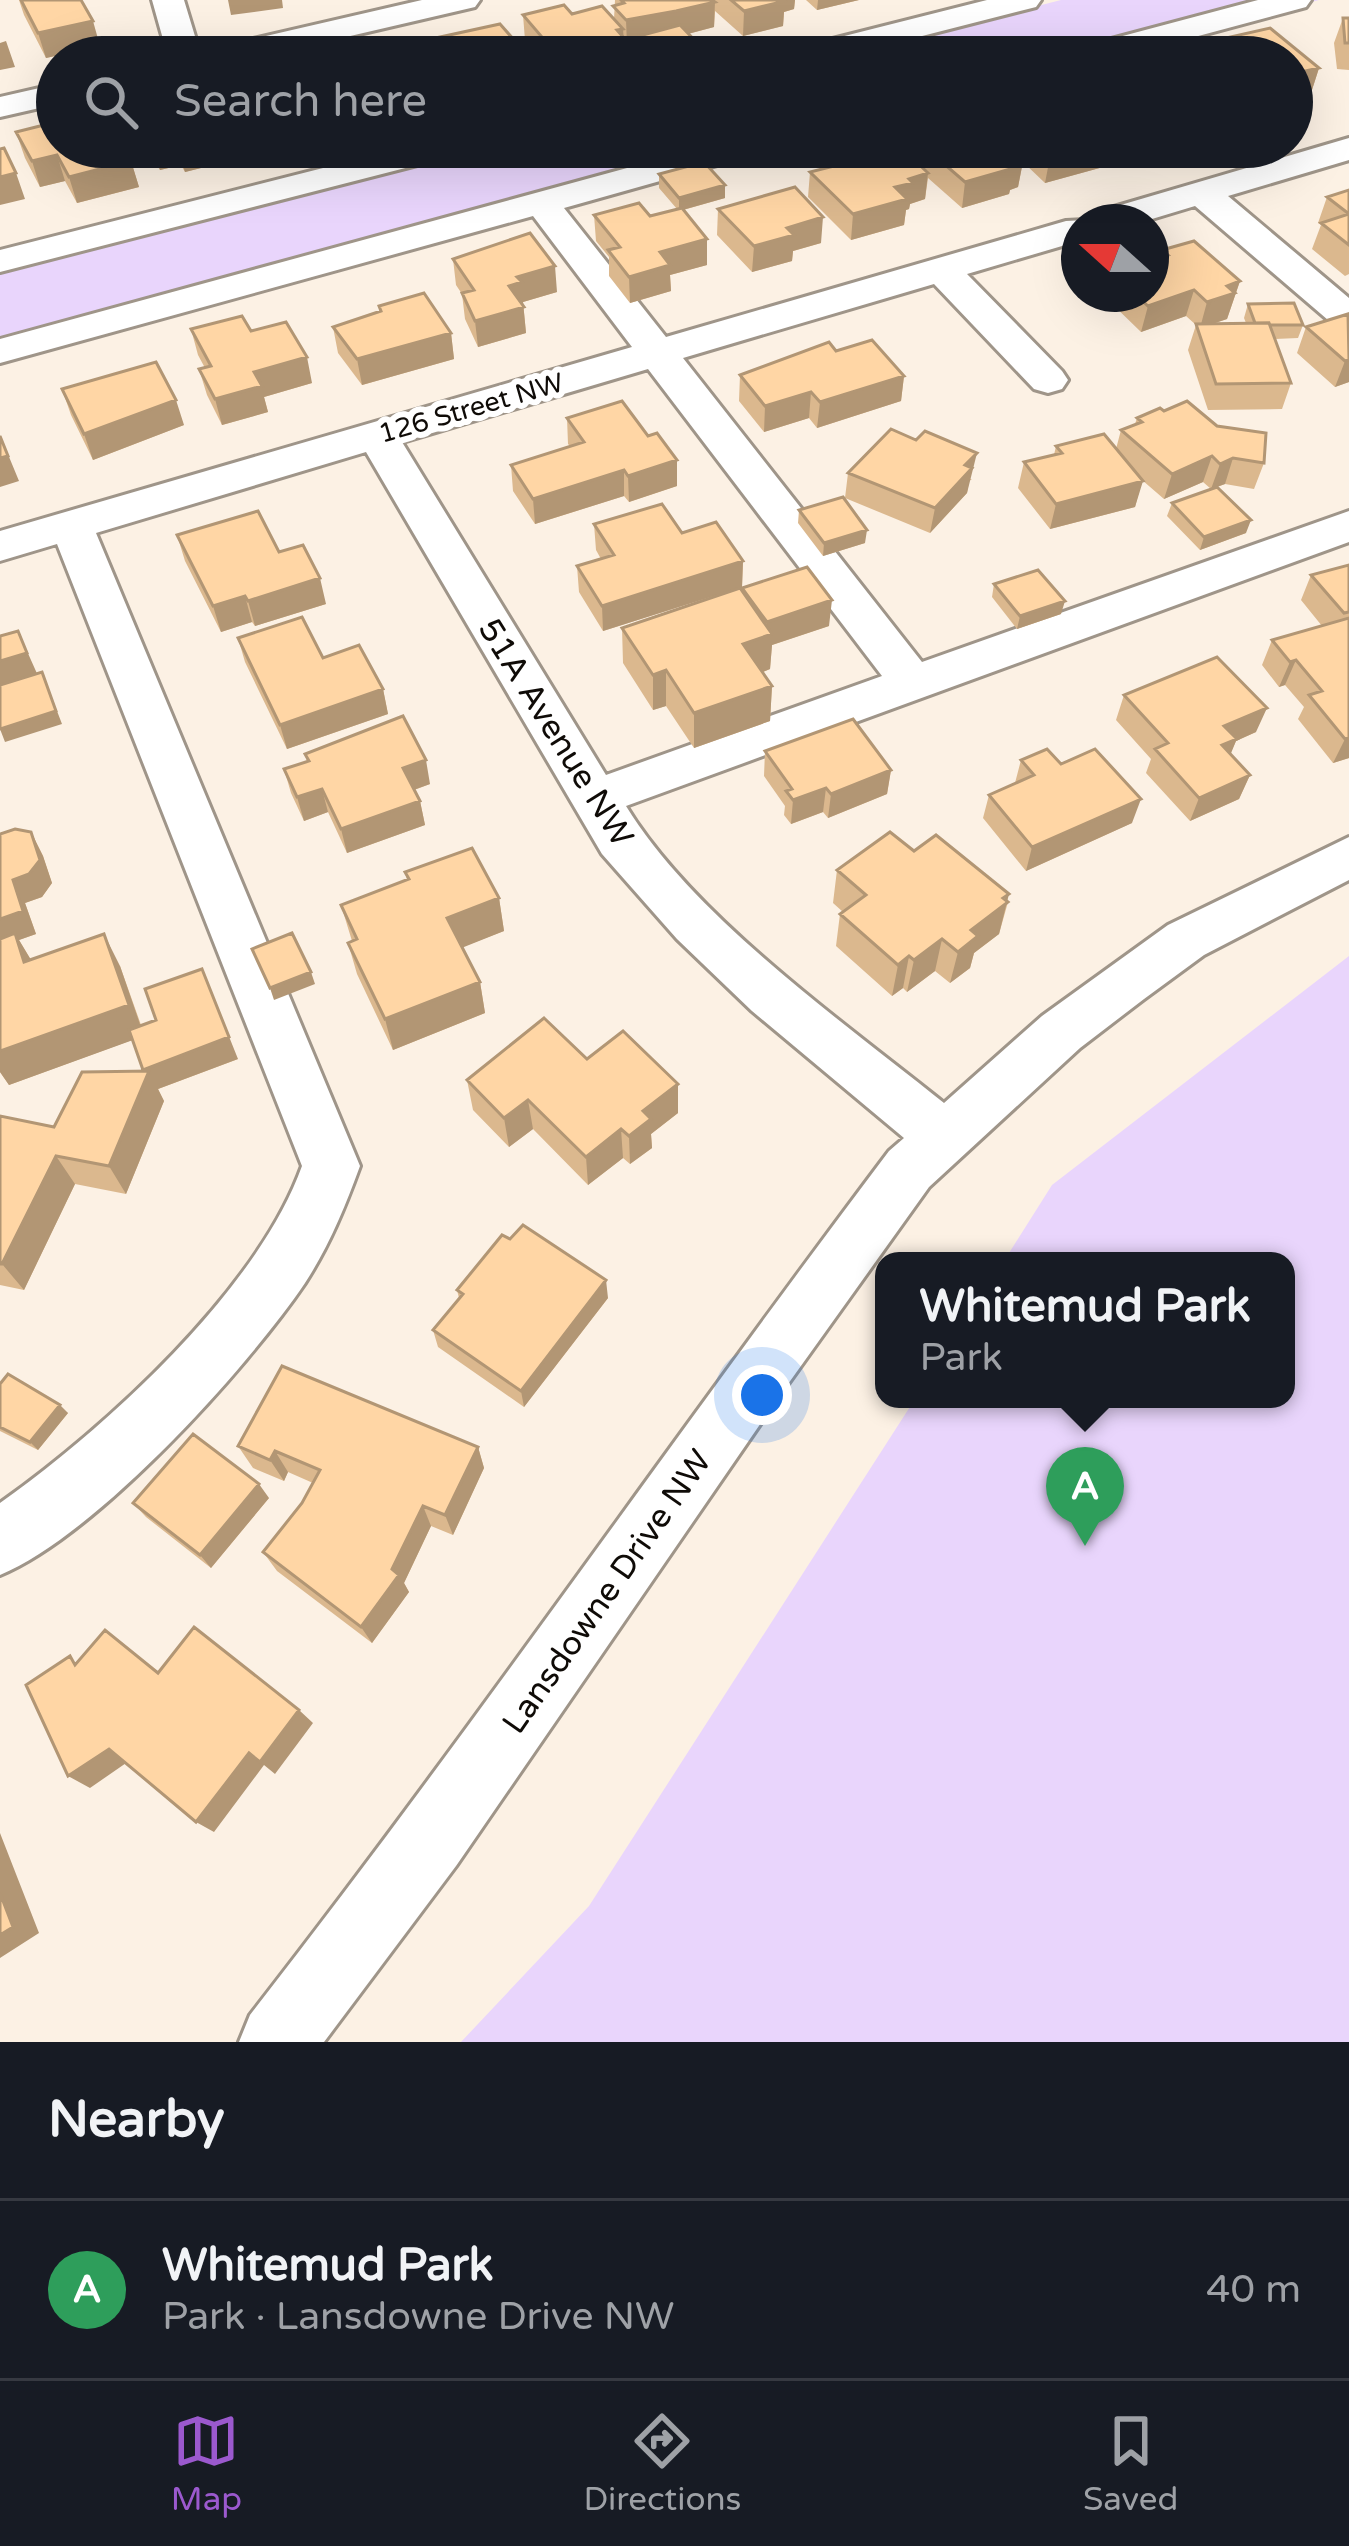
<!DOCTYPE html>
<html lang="en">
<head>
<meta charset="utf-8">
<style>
  :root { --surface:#171b24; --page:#20242c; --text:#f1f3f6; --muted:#9ea1a6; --line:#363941; --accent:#9b59ce }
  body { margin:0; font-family:"Varela Round",sans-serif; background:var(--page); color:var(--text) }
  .compass { position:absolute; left:1061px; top:204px; width:108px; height:108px; border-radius:50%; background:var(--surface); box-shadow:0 12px 48px #0002; rotate:291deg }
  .you { position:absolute; left:762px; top:1395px; width:42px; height:42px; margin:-30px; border:9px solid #fff; border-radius:50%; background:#1a73e8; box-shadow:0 0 0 18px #1a73e833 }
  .badge { display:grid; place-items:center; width:78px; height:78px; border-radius:50%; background:var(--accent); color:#fff; font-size:39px; font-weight:700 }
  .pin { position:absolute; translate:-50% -99px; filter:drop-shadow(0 3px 6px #0008) }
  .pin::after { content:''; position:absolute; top:63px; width:42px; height:36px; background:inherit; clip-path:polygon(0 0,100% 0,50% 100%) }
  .popup { position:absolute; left:875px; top:1252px; width:420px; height:156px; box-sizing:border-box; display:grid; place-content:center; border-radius:24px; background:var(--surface); filter:drop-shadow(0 3px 9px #0005); font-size:39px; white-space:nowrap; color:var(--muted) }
  .popup b { font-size:45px; color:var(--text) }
  .popup::after { content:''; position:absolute; left:50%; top:100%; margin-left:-24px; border:24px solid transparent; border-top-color:var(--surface) }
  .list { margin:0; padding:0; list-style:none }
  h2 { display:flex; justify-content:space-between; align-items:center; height:156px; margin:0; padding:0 48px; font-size:51px }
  h2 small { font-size:39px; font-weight:400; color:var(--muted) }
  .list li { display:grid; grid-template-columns:78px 1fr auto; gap:36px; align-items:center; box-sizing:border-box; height:180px; padding:0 48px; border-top:3px solid var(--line) }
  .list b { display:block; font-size:45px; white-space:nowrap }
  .list p { margin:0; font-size:39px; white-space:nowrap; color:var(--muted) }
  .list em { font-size:39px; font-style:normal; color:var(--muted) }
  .icon { flex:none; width:66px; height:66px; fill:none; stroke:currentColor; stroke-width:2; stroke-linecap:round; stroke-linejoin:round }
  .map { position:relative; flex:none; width:1349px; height:2042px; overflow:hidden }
  .search { position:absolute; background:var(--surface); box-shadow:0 12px 48px #0002; left:36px; right:36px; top:36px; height:132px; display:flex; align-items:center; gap:30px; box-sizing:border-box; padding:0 42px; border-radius:66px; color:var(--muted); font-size:45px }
  .sheet { height:336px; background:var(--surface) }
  nav { display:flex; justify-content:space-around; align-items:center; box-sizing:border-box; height:168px; border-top:3px solid var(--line); background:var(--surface); font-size:33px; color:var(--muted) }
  nav a { display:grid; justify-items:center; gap:6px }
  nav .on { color:var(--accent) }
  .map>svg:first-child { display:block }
  .green { fill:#e9d5fc }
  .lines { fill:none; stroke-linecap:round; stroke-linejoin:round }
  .minor-casing { stroke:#9f9589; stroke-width:6 }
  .minor { fill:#fff; fill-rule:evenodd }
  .wall { fill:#dbb88e }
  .shaded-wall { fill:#b29674 }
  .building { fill:#ffd6a5; stroke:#b29674; stroke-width:3 }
  .labels { text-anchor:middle; stroke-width:12; stroke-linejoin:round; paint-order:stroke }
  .far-street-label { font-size:27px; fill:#0f0b07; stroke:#fff }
  .street-label { font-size:33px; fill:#0f0b07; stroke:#fff }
</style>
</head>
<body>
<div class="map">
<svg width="1349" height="2042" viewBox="0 0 1349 2042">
  <rect width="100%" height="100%" fill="#fcf1e4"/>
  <path class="green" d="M1061,0H1319L1098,57H837Z
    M484,147H749L0,340V270Z
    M1349,956V2042H461L589,1906L915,1399H1286V1261H1004L1052,1185Z"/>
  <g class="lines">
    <g class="minor-casing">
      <path id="minor" d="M152,0H184L201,56L205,50L422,0H480L475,7L260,57H168Z
        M987,0H1041L1036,7L840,57H784L789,50Z
        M1258,0H1311L1306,7L1120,57H1065L1070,50Z
        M57,84V104L0,117V97Z
        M1349,138V160L1228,196L1349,298V330L1335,326L1195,206L1142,222H1079V241L967,274L1062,371L1068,380L1062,389L1048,393L1034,389L934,284L683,358L922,662L1349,511V542L626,806C693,916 843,1022 944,1103L1042,1016L1168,925L1349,837V880L1204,955L1144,999L1080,1048L929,1187L783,1391L456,1866L324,2042H239L250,2015C470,1733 673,1437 889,1151L904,1138L752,1011L677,939L602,854L366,452L96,533L360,1166C345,1207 329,1246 305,1283C246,1370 96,1535 0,1575V1503C106,1428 258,1289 302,1166L57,544L0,561V531L632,347L533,216L0,363V339L704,147H762L756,154L564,208L666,337L1066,221L1086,220L1090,214ZM648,369L882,676L606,775L402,442Z
        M406,147H466L460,154L0,272V250Z"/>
    </g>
    <use href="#minor" class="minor"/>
  </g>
  <path class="wall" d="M19,0H81L100,46L46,58L24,15Z
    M615,0H795L794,9L784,12L783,26L743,36L715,11L714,27L688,34L705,57H639V43L627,45L624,43L625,57H539L525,40L523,15L572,14L614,19Z
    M806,0H859L817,10Z
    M1343,18H1349V70L1337,69L1334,43Z
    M1270,28L1319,68L1311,93L1292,98V57H1204L1208,42Z
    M431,39L523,57H433Z
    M16,132L50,133L131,161L139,187L77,203L65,181L40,187L25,158Z
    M145,147H238L241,158L185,172L181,165L160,170Z
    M877,147H1007L1012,151V147H1129L1125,161L1045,183L1023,162L1018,187L1010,190L1009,194L962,208L928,178L925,199L910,204L909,209L906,210L904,225L851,240L808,197L810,172L883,153Z
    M659,174L725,185V198L683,210L707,239V265L670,275L671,291L630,303L609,276V257L596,241L594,215L650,216L677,209L659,188Z
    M1349,190V274L1345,276L1312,249L1321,225L1318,223L1327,197Z
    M718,209L821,243L793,251L792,261L752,272L717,235Z
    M1162,250L1240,281L1227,319L1212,324L1246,323L1244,318L1248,304L1303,325L1298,338L1275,339L1291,383L1282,409L1208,410L1188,350L1196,325L1186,316L1141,332L1106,298L1107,294H1151Z
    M453,259L557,292L523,302L526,333L478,347L465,319L462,294L456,285Z
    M379,306L451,333L454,359L362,385L338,353L333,327L379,312Z
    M1348,314L1349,382L1335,387L1297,353L1306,327Z
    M191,329L251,331L312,383L264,397L268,412L222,425L207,395L199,369L205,368L198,355Z
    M836,351L904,376L901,401L817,428L809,418L764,432L739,401L740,375Z
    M62,389L184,425L93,460L71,415Z
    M1164,411L1264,463L1254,489L1225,484L1217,487L1246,533L1200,550L1167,516L1172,503L1211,489L1203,482L1164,499L1142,480L1135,507L1050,529L1018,488L1024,462L1054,455L1056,446L1116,449L1121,430L1135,424L1137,418Z
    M567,418L648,436L677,460V486L629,502L624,496L535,524L513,491L511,465L570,446L568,444Z
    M848,473L972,479L969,481L967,493L930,533L845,498Z
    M799,510L865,543L823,556L798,523Z
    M594,524L682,533L743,561L742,587L603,631L579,592L577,566L601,559L596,550Z
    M177,535L279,552L326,604L255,626L252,622L221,632L185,561Z
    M1349,565V758L1333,763L1298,719L1304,707L1285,685L1279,687L1262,665L1272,640L1322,626L1301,600L1311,575Z
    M994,584L1061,614L1017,629L992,597Z
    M740,588L829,626L772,645L770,669L763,672L772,686L770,721L694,748L666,706L653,710L623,663L622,628Z
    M238,638L323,658L383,689L388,714L287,749L245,662Z
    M1124,695L1256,732L1236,741L1230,754L1250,775L1239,799L1190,821L1146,773L1151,759L1116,720Z
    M765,751L891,770L887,794L828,818L823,812L791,824L784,815L785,806L764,776Z
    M305,754L430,784L414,790L420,801L425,825L347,853L328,812L304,821L291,793L284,769L307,762Z
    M1021,760L1061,764L1132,823L1026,871L983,818L989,795L1015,783Z
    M31,832L43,856L52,883L42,897L25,903L36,934L19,940L31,960L120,966L141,1025L238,1059L158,1089L164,1101L126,1194L75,1184L24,1290L0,1285V1116L54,1127L143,1071L132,1040L9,1085L0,1072V834Z
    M914,851L1008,902L999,934L974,953L970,968L950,983L935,971L907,992L903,988L892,996L836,946L840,914L843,912L833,903L837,870Z
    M405,872L499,898L504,931L462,947L480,982L485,1013L393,1050L357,974L348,943L352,941L341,905L407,880Z
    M587,1059L678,1084V1113L651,1134L652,1148L630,1164L623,1158L588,1185L533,1129L509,1147L473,1110L467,1080Z
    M457,1290L608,1298L524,1407L438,1347L433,1330L459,1298Z
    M0,1384L68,1413L38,1450L0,1431Z
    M238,1446L478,1447L484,1468L453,1535L431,1526L404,1583L409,1592L372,1643L277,1571L263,1552L302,1503L313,1483L288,1472L284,1481L253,1468Z
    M269,1498L211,1568L146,1517L133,1503Z"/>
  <path class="shaded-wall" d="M228,0H282L283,8L231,15Z
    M773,0H795L794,9L784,12L783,26L743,36L744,11Z
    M818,0H859L817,10Z
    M715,2L714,27L676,37L639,36V43L627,45L626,20Z
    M93,21L100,46L46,58L38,33Z
    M623,29L625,57H575L599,44L617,30Z
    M6,41L15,67L0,70V43Z
    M522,49L523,57H490Z
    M1319,68L1311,93L1292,98V74Z
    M154,147H177L181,165L160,170Z
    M178,147H238L241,158L185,172Z
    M267,147H315V148L270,159Z
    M1089,147H1129L1125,161L1045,183L1050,157Z
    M57,155L65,181L40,187L32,161Z
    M131,161L139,187L77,203L69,177Z
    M1023,161L1018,187L1010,190L1009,194L962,208L965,182Z
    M16,173L25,199L0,205V177Z
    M928,173L925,199L910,204L909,209L906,210L904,225L851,240L853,214L909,179Z
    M725,185V198L679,211V198Z
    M823,217L821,243L793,251L792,261L752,272L754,246L787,228Z
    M707,239V265L670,275L671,291L630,303L629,277L660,252Z
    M555,266L557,292L523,302L526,333L478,347L475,321L517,277Z
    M1240,281L1227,319L1200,328L1207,302L1227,286Z
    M1194,290L1186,316L1141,332L1148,306Z
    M451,333L454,359L362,385L357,359Z
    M307,357L312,383L264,397L268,412L222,425L215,399L254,372Z
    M1349,360V382L1335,387L1345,361Z
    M904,376L901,401L817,428L820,402Z
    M811,392L809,418L764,432L765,406Z
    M176,400L184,425L93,460L84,434Z
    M0,435L19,481L0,487Z
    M977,453L967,493L930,533L935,508L965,465Z
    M1212,456L1203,482L1164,499L1172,474Z
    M1233,458L1225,484L1211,489L1220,464Z
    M677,460V486L629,502L628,476Z
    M624,470V496L535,524L533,499Z
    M1143,481L1135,507L1050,529L1056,504Z
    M1251,520L1246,533L1200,550L1204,537Z
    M867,530L865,543L823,556L824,543Z
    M743,561L742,587L603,631L602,606Z
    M320,578L326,604L255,626L248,601Z
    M245,596L252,622L221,632L213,606Z
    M832,600L829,626L772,645L770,669L742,680L743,644L766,636L767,622Z
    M1065,601L1061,614L1017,629L1020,616Z
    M18,631L39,678L0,690V661Z
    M1296,660L1285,685L1279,687L1290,662Z
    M666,670V706L653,710V675Z
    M42,672L62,724L5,742L0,729Z
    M772,686L770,721L694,748V713Z
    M383,689L388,714L287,749L280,725Z
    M1267,708L1256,732L1236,741L1227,763L1212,769L1224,726Z
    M1349,738V758L1333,763L1345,739Z
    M426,760L430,784L408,792L403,768Z
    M891,770L887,794L828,818L831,794Z
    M1250,775L1239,799L1190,821L1199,798Z
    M826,788L823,812L791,824L793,800Z
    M322,789L328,812L304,821L297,797Z
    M1141,799L1132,823L1026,871L1032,847Z
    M420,801L425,825L347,853L341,829Z
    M31,832L43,856L52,883L42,897L25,903L36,934L19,940L34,965L43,994L0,946V919Z
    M1009,894L999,934L974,953L970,968L950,983L958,952L971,930Z
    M499,898L504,931L454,951L447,918Z
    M104,934L120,966L144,1036L9,1085L0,1072V1051Z
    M942,939L935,971L907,992L914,960Z
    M909,956L903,988L892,996L898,965Z
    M202,969L238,1059L158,1089L164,1101L126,1194L109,1166L143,1070Z
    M311,972L315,984L274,1000L270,988Z
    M480,982L485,1013L393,1050L385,1019Z
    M678,1084V1113L651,1134L652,1148L630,1164L629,1136L643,1111Z
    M528,1100L533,1129L509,1147L504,1118Z
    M621,1129L623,1158L588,1185L586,1157Z
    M56,1156L75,1184L24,1290L2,1264Z
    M606,1280L608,1298L524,1407L521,1391Z
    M60,1405L68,1413L38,1450L30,1442Z
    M478,1447L484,1468L453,1535L445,1515Z
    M275,1451L288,1472L284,1481L270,1460Z
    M259,1484L269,1498L211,1568L200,1555Z
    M423,1506L431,1526L404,1583L409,1592L372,1643L361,1627Z
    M299,1710L313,1723L275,1774L264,1765L214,1832L196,1822L249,1753Z
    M109,1749L129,1761L90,1788L68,1776Z
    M0,1833L39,1933L0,1958Z"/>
  <path class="building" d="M21,0H81L93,21L38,33Z
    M621,0H712L715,2L676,11L626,20L613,6L624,3Z
    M731,0H784L785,1L744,11Z
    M564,5L572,14L602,6L623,29L617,30L624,38L599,44L604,50L575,57H559L523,15Z
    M1343,18H1349V43H1345Z
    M500,24L522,49L490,57H446L431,39Z
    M680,25L705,51L682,57H659L639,36Z
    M1270,28L1319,68L1292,74V57H1225L1208,42Z
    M410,43L420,57H380L376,51Z
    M44,125L50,133L57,131V147H123L131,161L69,177L57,155L32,161L16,132Z
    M892,147H936L926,150L929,152L928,155L910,156L907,153L901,155Z
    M942,147H1007L1023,161L1010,165L1014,168L965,182L929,151Z
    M1039,147H1089L1050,157Z
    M4,148L16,173L0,177V149Z
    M886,153L891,158L907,153L928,173L909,179L913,183L895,187L907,199L853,214L810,172Z
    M704,162L725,185L679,198L659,174Z
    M795,187L823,217L787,228L794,235L754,246L718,209Z
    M1349,190V245L1321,223L1349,214L1327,197Z
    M639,203L650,216L682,208L707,239L660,252L670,265L629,277L608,250L620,247L594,215Z
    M530,233L555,266L517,277L522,282L509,286L524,307L475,321L462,293L474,290L453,259Z
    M1194,241L1240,281L1227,286L1235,293L1207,302L1194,290L1148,306L1135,294H1151V260L1168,255L1162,250Z
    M424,293L451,333L357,359L333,327L381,311L379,306Z
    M1294,303L1303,325H1270L1269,323H1255L1248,304Z
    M1348,314L1349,360L1345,361L1306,327Z
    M242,316L251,331L286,322L307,357L254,372L262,386L215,399L199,369L211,366L191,329Z
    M1269,323L1291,383L1216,384L1196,324Z
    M872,340L904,376L820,402L811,392L765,406L740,375L829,342L836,351Z
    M156,362L176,400L84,434L62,389Z
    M622,401L648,436L657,433L677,460L628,476L624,470L533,499L511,465L584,442L567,418Z
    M1187,401L1217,426L1266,433L1264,463L1233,458L1220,464L1212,456L1172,474L1121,430L1142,422L1137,418L1160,408L1164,411Z
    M891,429L916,440L925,431L977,453L965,465L972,468L935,508L848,473Z
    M1104,434L1143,481L1056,504L1024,462L1062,453L1056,446Z
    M0,436L8,456L0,458Z
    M1217,487L1251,520L1204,537L1172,503Z
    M843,497L867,530L824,543L799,510Z
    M662,504L682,533L716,522L743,561L602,606L577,566L614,555L594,524Z
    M258,511L279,552L303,545L320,578L248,601L245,596L213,606L177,535Z
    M1349,565V612L1344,613L1311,575Z
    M807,567L832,600L767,622L742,588Z
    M1038,570L1065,601L1020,616L994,584Z
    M740,588L772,634L743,644L772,686L694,713L666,670L653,675L622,628Z
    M302,617L323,658L359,645L383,689L280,725L238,638Z
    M1349,618V738L1345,739L1309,695L1322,691L1296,660L1290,662L1272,640Z
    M18,631L27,653L0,661V636Z
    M1217,657L1267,708L1224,726L1237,739L1222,745L1250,775L1199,798L1155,749L1168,743L1124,695Z
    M42,672L56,711L0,729V685Z
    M403,716L426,760L403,768L420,801L341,829L322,789L297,797L284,769L309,761L305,754Z
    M853,719L891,770L831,794L826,788L793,800L786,791L792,789L765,751Z
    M1047,749L1061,764L1095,749L1141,799L1032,847L989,795L1034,775L1021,760Z
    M15,829L31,832L40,860L29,874L13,880L23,911L0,919V834Z
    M890,832L914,851L936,835L1009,894L1003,898L1008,902L971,930L978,936L958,952L942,939L914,960L909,956L898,965L840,914L866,895L837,870Z
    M472,848L499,898L447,918L480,982L385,1019L348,943L357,939L341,905L409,879L405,872Z
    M15,933L24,962L104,934L129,1005L0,1051V939Z
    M292,933L311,972L270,988L252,949Z
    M202,969L229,1037L143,1070L129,1030L156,1020L145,989Z
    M544,1018L587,1059L623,1031L678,1084L643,1111L651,1119L629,1136L621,1129L586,1157L528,1100L504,1118L467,1080Z
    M149,1071L109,1166L56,1156L2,1264H0V1116L54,1127L82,1072Z
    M523,1225L606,1280L521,1391L433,1330L463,1294L457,1290L502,1235L510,1239Z
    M282,1366L478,1447L445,1515L423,1506L392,1569L399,1575L361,1627L263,1552L302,1503L320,1470L275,1451L270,1460L238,1446Z
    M8,1374L60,1405L30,1442L0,1427V1384Z
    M193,1434L259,1484L200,1555L133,1503Z
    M194,1627L299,1710L260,1762L249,1753L196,1822L109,1749L68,1776L26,1685L70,1656L75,1665L105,1630L158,1673Z
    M0,1893L13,1927L0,1935Z"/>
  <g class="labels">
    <g class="far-street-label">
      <text transform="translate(471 408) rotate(-16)" y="9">126 Street NW</text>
    </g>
    <g class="street-label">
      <text transform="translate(557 732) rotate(58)" y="12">51A Avenue NW</text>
      <text transform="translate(606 1591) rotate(-55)" y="12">Lansdowne Drive NW</text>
    </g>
  </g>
</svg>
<svg class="compass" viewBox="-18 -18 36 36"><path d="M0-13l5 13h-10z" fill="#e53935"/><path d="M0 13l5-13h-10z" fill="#9ea1a6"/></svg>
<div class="you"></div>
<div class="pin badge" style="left:1085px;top:1546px;background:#2e9e5b">A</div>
<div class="popup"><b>Whitemud Park</b>Park</div>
<div class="search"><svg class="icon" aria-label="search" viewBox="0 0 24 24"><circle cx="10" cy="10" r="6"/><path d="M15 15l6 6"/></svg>Search here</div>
</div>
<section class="sheet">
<h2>Nearby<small></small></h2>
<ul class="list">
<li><span class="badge" style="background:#2e9e5b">A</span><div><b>Whitemud Park</b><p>Park · Lansdowne Drive NW</p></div><em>40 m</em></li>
</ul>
</section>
<nav>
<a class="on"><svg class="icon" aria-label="map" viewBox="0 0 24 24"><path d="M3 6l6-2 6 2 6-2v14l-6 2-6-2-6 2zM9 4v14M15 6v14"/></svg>Map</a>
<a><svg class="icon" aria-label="directions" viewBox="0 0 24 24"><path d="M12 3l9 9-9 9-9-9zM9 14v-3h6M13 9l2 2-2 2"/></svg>Directions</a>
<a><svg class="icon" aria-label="saved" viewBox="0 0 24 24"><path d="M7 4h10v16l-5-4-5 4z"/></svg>Saved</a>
</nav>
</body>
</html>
